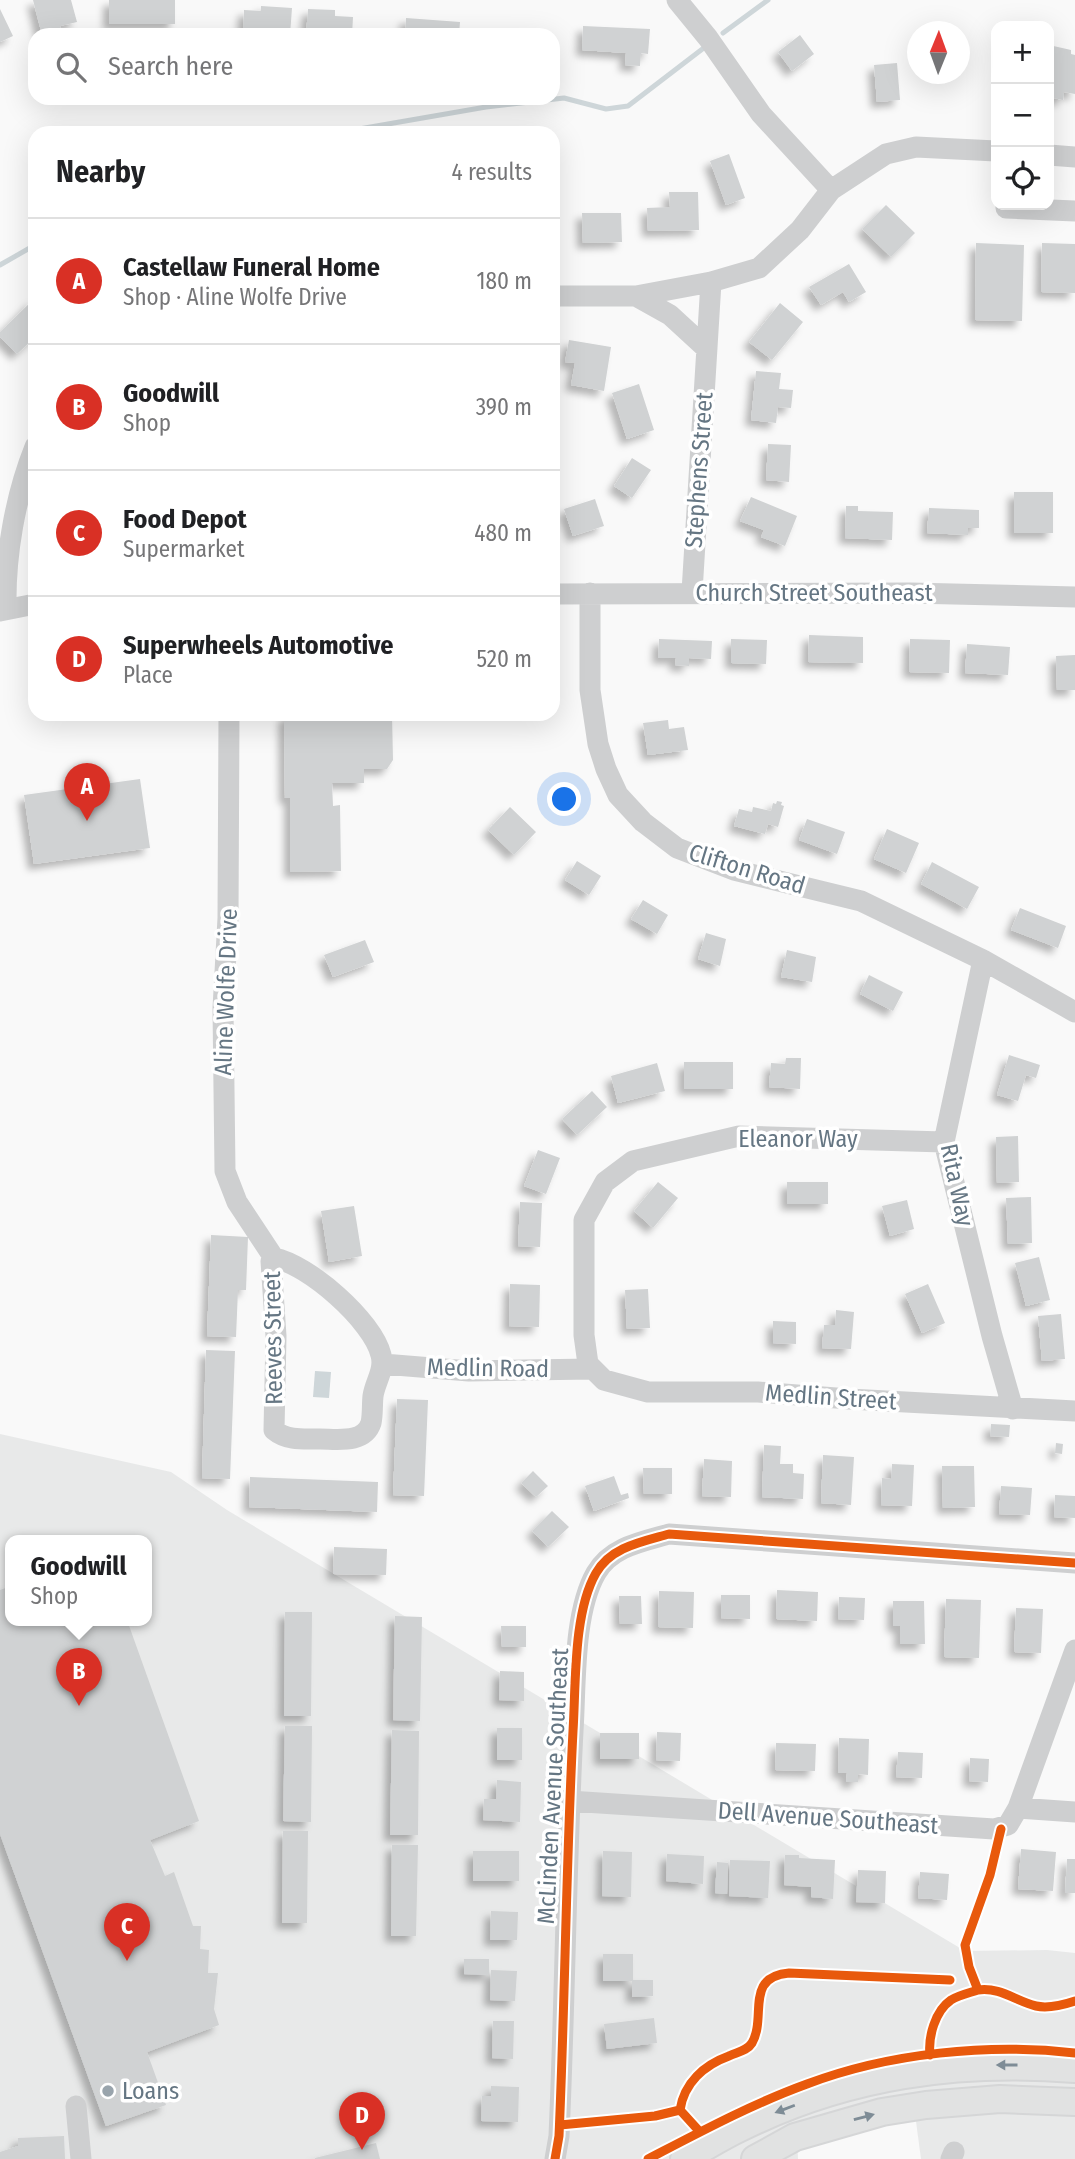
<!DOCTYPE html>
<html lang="en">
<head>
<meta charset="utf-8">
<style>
  :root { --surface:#fff; --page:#f6f6f6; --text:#202124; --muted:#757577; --line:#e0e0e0; --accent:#d93025 }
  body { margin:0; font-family:"Fira Sans Condensed",sans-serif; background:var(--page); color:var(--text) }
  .controls { position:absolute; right:21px; top:21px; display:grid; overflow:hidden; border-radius:14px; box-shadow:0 7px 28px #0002 }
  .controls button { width:63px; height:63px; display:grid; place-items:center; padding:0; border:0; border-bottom:2px solid var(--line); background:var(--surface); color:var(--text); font:35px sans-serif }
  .compass { position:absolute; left:907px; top:21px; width:63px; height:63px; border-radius:50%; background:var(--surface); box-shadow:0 7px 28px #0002; rotate:1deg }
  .you { position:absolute; left:565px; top:800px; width:24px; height:24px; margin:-18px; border:5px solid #fff; border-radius:50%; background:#1a73e8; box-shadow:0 0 0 10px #1a73e833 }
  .badge { display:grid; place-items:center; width:46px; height:46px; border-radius:50%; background:var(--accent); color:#fff; font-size:23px; font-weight:700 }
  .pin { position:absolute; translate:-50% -58px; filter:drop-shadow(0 2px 4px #0008) }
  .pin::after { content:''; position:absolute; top:37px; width:24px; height:21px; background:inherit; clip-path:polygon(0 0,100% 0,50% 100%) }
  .popup { position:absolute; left:5px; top:1535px; width:147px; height:91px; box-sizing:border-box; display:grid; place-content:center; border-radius:14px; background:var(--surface); filter:drop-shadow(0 2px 5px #0005); font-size:23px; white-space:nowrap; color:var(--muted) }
  .popup b { font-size:26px; color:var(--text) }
  .popup::after { content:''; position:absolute; left:50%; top:100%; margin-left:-14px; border:14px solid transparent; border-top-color:var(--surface) }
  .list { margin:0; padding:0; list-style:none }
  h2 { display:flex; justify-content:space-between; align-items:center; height:91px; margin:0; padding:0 28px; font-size:30px }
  h2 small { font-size:23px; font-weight:400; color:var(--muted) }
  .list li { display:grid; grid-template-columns:46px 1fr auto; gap:21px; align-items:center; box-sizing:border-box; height:126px; padding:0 28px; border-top:2px solid var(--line) }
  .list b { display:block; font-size:26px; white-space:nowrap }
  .list p { margin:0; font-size:23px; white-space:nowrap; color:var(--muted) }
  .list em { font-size:23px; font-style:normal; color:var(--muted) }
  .icon { flex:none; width:38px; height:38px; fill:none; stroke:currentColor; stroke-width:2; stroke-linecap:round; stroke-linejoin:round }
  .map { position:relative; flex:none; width:1075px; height:2159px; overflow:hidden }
  .search { position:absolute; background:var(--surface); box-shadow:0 7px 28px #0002; left:28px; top:28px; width:532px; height:77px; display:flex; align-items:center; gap:18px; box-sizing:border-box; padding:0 24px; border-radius:21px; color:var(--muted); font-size:26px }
  .panel { position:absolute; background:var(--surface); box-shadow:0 7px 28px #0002; left:28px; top:126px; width:532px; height:595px; border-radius:21px }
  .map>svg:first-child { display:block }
  .built { fill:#e8e9e9; fill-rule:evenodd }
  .water { fill:#ced6d9 }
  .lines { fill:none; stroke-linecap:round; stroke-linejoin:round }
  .stream { stroke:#ced6d9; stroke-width:5 }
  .building { fill:#d0d2d3; filter:url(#shadow) }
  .major-casing { stroke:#d5d6d7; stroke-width:30 }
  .minor { stroke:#cecfd0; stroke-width:21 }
  .major { stroke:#e1e2e2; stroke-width:26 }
  .cycleway-casing { stroke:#fff; stroke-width:13 }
  .cycleway { stroke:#e8590c; stroke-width:9 }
  .oneway { fill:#7e8c96 }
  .poi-dot { fill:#99a4ac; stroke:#fff; stroke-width:2.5 }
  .labels { text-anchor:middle; stroke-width:7; stroke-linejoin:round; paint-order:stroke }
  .street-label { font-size:24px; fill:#657683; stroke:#fff }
  .poi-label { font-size:24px; fill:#657683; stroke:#fff; text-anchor:start }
</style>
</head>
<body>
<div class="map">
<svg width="1075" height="2159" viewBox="0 0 1075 2159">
  <defs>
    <filter id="shadow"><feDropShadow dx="-6" dy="6" stdDeviation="3.5" flood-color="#0004"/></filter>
  </defs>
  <rect width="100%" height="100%" fill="#f9f9f9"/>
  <path class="built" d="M0,1434L171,1472L227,1510L965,1951L1047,1950L1075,1953V2159H921L913,2099L797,2137L798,2159H0ZM11,1540H147V1620H11Z"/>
  <path class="water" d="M315,1371L331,1372L329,1398L313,1397Z"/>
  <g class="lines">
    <path class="stream" d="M723,33L768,0
      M336,133L486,107L564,98L606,109L628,106L705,47
      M0,265L35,245"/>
  </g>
  <path class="building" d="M33,0H71L77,22L60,26L62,35H42Z
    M109,0H175V24H109Z
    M261,6L292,8L290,35H243L244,10L261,11Z
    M0,9L13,36L0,42Z
    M308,9L335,10V16L353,17L352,35H306Z
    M406,18L460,22L459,35H405Z
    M583,26L650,29L648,54L641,53L640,66L625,65L626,53L582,50Z
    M508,31L535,33V35H508Z
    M800,35L814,54L792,71L778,52Z
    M1049,45L1071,50V54L1075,55V94L1064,92L1063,100L1049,97Z
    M897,63L900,100L877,102L874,65Z
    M729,154L745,198L726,205L710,161Z
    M669,192H698L699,230L648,231L647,208L670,207Z
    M886,205L915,233L891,257L862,229Z
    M582,213H621L622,242L583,243Z
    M976,243L1024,245L1022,321L975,320Z
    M1042,243L1075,244V293L1041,292Z
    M849,264L866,292L849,302L843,292L821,305L809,287Z
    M35,298V337L17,354L0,337V332Z
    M780,303L803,322L772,360L749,342Z
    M569,340L611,347L604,391L571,385L575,363L565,362Z
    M756,371L781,373L779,389L793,390L791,408L778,407L776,423L751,420Z
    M639,384L654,430L627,439L612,393Z
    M768,444L791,445L789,482L766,480Z
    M632,458L651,470L632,498L614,486Z
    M1014,492H1053V533H1014Z
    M751,497L797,516L785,546L761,537L764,530L740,521Z
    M595,499L604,526L573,536L564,509Z
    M846,506H858V511L893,512L892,540L845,538Z
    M929,508L979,510V528H968V535L927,533Z
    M809,635L863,637V663L808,662Z
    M659,639L712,641L711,659L689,658V666L675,665L676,658H658Z
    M731,639L767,640L766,664L731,663Z
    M910,639L950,640L949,673L909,672Z
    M967,644L1010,647L1008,675L965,673Z
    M1075,655V690H1057L1056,656Z
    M286,714H392L393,760L387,769H364V783H332L333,806L340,805L341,871L290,872V798H285L284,719Z
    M668,720L669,729L684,727L688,750L648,755L643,723Z
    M140,779L150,848L34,864L24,795Z
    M777,801L782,802L781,805L784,806L778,827L768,824L765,834L734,826L739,809L752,812L753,807L771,811L773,803L776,804Z
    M510,807L536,832L514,855L488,830Z
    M807,819L845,832L837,854L799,840Z
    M887,829L919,843L906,873L874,859Z
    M577,861L601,876L589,895L565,880Z
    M932,862L979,887L967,909L921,884Z
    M643,900L668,915L657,934L631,919Z
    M1020,908L1066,926L1058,948L1011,930Z
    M706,933L726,939L720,966L698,959Z
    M365,940L374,962L333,977L324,955Z
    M787,950L816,957L812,982L781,977Z
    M869,975L903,992L893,1011L860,994Z
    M1009,1055L1040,1065L1036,1078L1026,1075L1018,1101L997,1095Z
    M786,1058H801L800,1089L769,1087L771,1063L785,1064Z
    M684,1062H733V1089H684Z
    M657,1063L665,1091L618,1103L611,1076Z
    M592,1091L607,1107L577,1135L562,1119Z
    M1018,1136L1019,1182L997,1183L996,1137Z
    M538,1150L560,1158L546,1194L524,1186Z
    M658,1182L678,1198L653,1228L634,1211Z
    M787,1182H828V1204H787Z
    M1031,1197L1032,1243L1008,1244L1006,1198Z
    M907,1200L914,1229L890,1236L882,1206Z
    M520,1202L542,1203L540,1247L518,1246Z
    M354,1206L362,1256L329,1262L321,1211Z
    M211,1235L248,1237L246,1290H238L236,1337L207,1336Z
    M1039,1257L1050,1300L1026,1306L1015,1263Z
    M510,1284L540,1285L539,1327L509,1326Z
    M928,1284L945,1323L922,1333L905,1294Z
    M648,1289L650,1328L627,1329L625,1290Z
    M836,1310L854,1312L851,1349L822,1348L824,1325H835Z
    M1061,1314L1065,1359L1042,1361L1038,1316Z
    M773,1321L796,1322V1344L773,1343Z
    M206,1350L235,1351L230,1479L202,1478Z
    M397,1399L428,1400L424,1496L393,1495Z
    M991,1424L1010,1425L1009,1437L990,1436Z
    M1056,1443L1063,1444L1062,1454L1055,1453Z
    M764,1445L781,1446L780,1464H793V1473L804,1474L803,1499L762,1497Z
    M823,1455L854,1457L851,1505L821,1503Z
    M704,1459L732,1461L731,1497L702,1496Z
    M892,1464L914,1465L912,1506L881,1505L882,1478L891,1479Z
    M942,1466H974L975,1507L943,1508Z
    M643,1468H672V1494H644Z
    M533,1471L548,1486L536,1497L521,1483Z
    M614,1476L621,1495L628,1493L629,1498L594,1511L585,1486Z
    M250,1477L378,1482L377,1512L249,1507Z
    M1001,1486L1032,1488L1030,1515L999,1514Z
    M1055,1495L1075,1496V1518L1054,1517Z
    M552,1511L569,1527L548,1547L532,1531Z
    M334,1547L387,1549L386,1575L333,1574Z
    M11,1586V1620H127L199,1821L150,1840L165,1876L174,1872L193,1926H201L200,1949L209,1950L208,1973H218L214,2009L219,2025L147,2052L166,2105L106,2126L0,1834V1590Z
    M777,1590L818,1592L817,1621L776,1619Z
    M659,1591L694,1592L693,1628L658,1627Z
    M721,1595H750V1619L721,1618Z
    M619,1596H641L642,1624H620Z
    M839,1597L865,1598L864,1620L838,1619Z
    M946,1599L981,1600L979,1658L944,1657Z
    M893,1601H924L925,1644H900V1626H893Z
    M1016,1608L1043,1609L1041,1653L1014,1652Z
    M285,1612H312L311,1716H284Z
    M395,1616L422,1617L420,1721L393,1720Z
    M501,1626H526V1647H502Z
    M500,1671L524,1672V1701L499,1700Z
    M285,1726H312L311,1822L283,1821Z
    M497,1728H522V1760H497Z
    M392,1730L419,1731L418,1835H390Z
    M657,1732L681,1733L680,1761L656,1760Z
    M600,1733H639V1759H600Z
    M839,1738L869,1739L868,1775L858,1774V1782H846L847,1773H838Z
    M776,1743L816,1744L815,1771L775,1770Z
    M898,1752L923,1753L922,1778L896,1777Z
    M970,1758L989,1759L988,1782L969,1781Z
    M497,1780L521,1782L520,1822L483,1820L484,1799H496Z
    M283,1831H308L307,1923H282Z
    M392,1845H418L416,1936H391Z
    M1021,1849L1056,1852L1053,1891L1018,1889Z
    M473,1851H519V1881H473Z
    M603,1851L632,1852L631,1897L602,1896Z
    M667,1854L704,1856L703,1884L666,1881Z
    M785,1855H799V1858L835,1860L833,1899L811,1897V1887L784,1885Z
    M1067,1859H1075V1893H1065Z
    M730,1860L770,1861L768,1898L729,1896Z
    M717,1862L728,1863L727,1894L715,1893Z
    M858,1870L886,1871L885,1903L856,1902Z
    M920,1872L949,1874L947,1900L918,1898Z
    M491,1911L518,1912L517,1940H490Z
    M603,1954H633V1980H653V1996L632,1997V1981H603Z
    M464,1959H489V1975L464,1974Z
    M491,1970L517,1971L515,2001L490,2000Z
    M654,2018L657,2043L607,2049L604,2024Z
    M493,2021H514L513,2059L492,2058Z
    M491,2086L519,2087L518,2122L481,2121L482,2096H491Z
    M64,2136L65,2159H0V2152L18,2146V2138Z
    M376,2143L380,2159H315V2158Z"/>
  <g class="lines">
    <g class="major-casing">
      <path id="major" d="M684,2159C702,2149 721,2137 740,2128C847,2075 957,2060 1075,2069
        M755,2159L795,2137L882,2112L926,2105L1000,2099L1075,2102"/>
    </g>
    <path class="minor" d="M677,0L708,38L761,114L831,190
      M1049,155L1075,157
      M1006,205V208L1075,211
      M553,296H636L711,282L759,268L800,230L831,190L886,154L916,147L996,151
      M636,296L670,315L707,349
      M692,592L711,282
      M590,593V690L598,744L606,769L618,795L643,822L677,848L734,870L861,901L983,960L1075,1012
      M553,594L910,593L1075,597
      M6,609C5,555 15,497 35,447
      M0,611L35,604
      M229,714L228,918L223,1008L225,1171L237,1202L274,1258
      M983,960L944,1142L992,1336L1013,1409
      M944,1142L739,1136L633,1161L605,1182L584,1220V1335L588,1364L604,1380L648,1392H758L849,1399L1075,1411
      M274,1258C308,1264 373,1321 381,1355C385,1370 375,1382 373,1396C372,1405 373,1414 371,1423C364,1444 337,1439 320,1439C304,1439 287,1441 274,1430L276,1336L271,1261Z
      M383,1364L469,1371L593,1369
      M569,1801L994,1829L1008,1825L1018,1808L1075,1812
      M1018,1808L1075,1650
      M76,2106L81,2159
      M555,2159L559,2136C565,2001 566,1866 573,1731C576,1685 573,1613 596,1573C611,1547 641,1542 669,1534L1075,1563
      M951,2159L954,2152"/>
    <use href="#major" class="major"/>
    <g class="cycleway-casing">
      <path id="cycleway" d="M1001,1829L990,1875L965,1945L969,1967L978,1990C1001,1987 1015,2001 1036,2006C1049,2009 1063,2005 1075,2001
        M930,2055C928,2037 935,2011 951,2000C959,1995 969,1993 978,1990
        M560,2125L655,2116L680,2110
        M700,2132L680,2110C684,2083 704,2065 729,2056C737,2052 747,2051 752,2043C767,2017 744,1977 789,1973L950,1980
        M555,2159L559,2136C565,2001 566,1866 573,1731C576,1685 573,1613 596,1573C611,1547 641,1542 669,1534L1075,1563
        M648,2159C700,2132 752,2104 807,2084C889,2053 989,2043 1075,2053"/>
    </g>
    <use href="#cycleway" class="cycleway"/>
  </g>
  <defs><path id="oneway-solid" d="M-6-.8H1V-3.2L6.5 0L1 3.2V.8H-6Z" transform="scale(1.75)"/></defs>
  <g class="oneway">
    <use href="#oneway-solid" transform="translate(1007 2065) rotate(-180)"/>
    <use href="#oneway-solid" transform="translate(785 2109) rotate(159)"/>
    <use href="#oneway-solid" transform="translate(864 2117) rotate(-15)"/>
  </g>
  <circle class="poi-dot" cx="108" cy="2091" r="7"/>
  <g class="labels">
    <g class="street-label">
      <text transform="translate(699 470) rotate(-86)" y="8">Stephens Street</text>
      <text x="814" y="601">Church Street Southeast</text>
      <text transform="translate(747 869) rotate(17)" y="8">Clifton Road</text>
      <text transform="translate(226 992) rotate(-88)" y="8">Aline Wolfe Drive</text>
      <text x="798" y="1147">Eleanor Way</text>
      <text transform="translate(957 1185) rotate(78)" y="8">Rita Way</text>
      <text transform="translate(273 1338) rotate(-91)" y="8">Reeves Street</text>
      <text transform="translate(488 1368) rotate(1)" y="8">Medlin Road</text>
      <text transform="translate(831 1397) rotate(4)" y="8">Medlin Street</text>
      <text transform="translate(553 1786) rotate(-87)" y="8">McLinden Avenue Southeast</text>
      <text transform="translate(828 1818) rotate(4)" y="8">Dell Avenue Southeast</text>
    </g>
    <g class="poi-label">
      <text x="122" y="2099">Loans</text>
    </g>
  </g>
</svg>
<div class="controls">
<button>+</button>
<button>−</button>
<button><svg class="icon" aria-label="locate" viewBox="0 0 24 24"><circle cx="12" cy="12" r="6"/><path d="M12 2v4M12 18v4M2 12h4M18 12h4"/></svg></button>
</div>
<svg class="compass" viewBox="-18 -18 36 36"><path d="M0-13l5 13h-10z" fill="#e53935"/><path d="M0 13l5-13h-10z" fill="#757577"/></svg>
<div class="you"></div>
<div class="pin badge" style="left:87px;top:821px">A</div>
<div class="pin badge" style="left:79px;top:1706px">B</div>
<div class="popup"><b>Goodwill</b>Shop</div>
<div class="pin badge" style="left:127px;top:1961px">C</div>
<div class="pin badge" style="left:362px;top:2150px">D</div>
<div class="search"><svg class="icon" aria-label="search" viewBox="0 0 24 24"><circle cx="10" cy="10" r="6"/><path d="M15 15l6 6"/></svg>Search here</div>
<section class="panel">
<h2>Nearby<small>4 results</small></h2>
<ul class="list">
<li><span class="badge">A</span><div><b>Castellaw Funeral Home</b><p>Shop · Aline Wolfe Drive</p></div><em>180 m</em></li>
<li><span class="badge">B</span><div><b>Goodwill</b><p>Shop</p></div><em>390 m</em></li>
<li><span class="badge">C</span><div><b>Food Depot</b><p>Supermarket</p></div><em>480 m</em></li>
<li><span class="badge">D</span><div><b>Superwheels Automotive</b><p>Place</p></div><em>520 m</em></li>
</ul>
</section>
</div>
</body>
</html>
